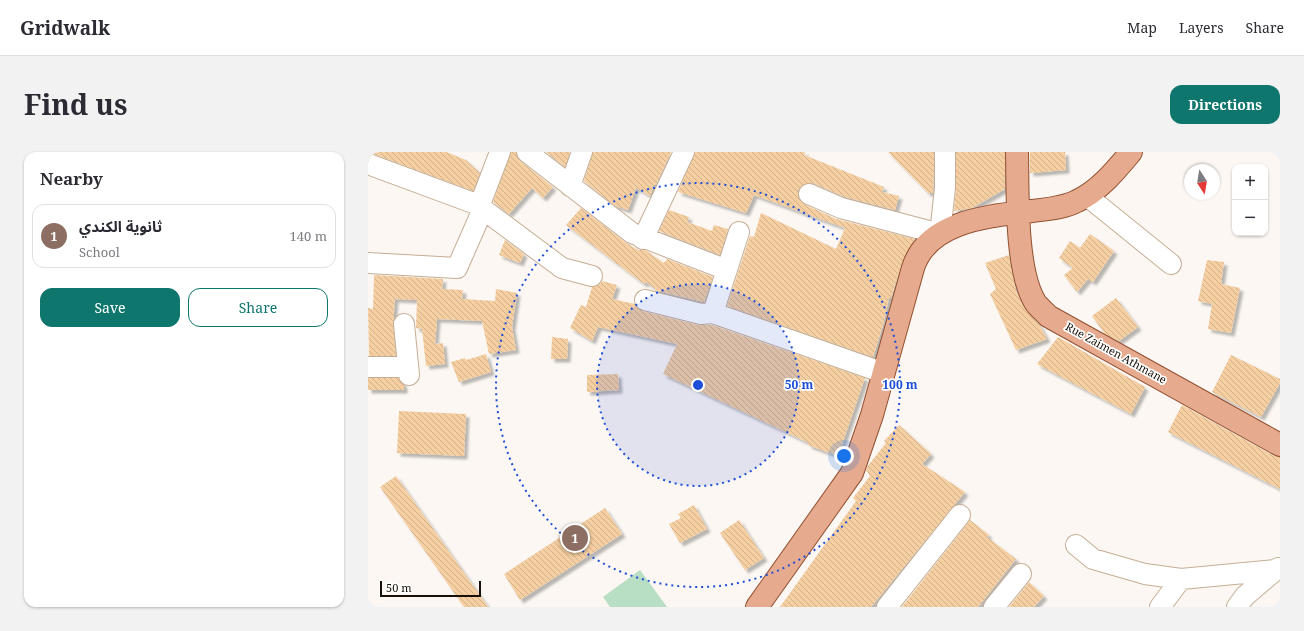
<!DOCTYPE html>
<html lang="en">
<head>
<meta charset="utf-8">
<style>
  :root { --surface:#fff; --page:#f2f2f3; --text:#2b2b33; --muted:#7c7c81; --line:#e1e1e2; --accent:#0f766e }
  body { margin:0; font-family:"Noto Serif","Noto Sans Arabic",serif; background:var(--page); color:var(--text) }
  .controls { position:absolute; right:12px; top:12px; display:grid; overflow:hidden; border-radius:8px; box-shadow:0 1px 3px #0004 }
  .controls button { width:36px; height:36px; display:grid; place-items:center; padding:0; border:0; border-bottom:1px solid var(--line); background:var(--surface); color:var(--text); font:20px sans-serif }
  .compass { position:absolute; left:816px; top:12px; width:36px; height:36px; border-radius:50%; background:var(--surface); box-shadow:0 1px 3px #0004; rotate:168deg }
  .scale { position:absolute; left:12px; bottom:10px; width:101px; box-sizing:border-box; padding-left:4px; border:2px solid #181007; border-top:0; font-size:11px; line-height:14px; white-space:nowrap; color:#181007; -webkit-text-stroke:3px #fff; paint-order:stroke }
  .you { position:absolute; left:476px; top:304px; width:14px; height:14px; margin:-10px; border:3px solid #fff; border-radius:50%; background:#1a73e8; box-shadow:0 0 0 6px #1a73e833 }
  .badge { display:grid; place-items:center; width:26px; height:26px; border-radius:50%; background:var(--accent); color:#fff; font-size:13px; font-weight:700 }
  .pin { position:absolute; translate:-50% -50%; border:2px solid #fff; box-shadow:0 1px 4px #0006 }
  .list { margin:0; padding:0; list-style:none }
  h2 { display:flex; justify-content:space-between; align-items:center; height:52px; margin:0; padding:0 16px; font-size:17px }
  h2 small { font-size:13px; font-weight:400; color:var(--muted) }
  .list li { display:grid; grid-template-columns:26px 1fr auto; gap:12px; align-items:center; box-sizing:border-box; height:64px; margin:0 8px 8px; padding:0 8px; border:1px solid var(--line); border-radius:12px }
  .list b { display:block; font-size:15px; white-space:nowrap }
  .list p { margin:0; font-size:13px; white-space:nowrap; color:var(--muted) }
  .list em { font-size:13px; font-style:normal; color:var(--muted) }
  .actions { display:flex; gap:8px; padding:12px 16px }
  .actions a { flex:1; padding:9px 0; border:1px solid var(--accent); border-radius:12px; text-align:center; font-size:14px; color:var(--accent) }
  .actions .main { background:var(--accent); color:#fff }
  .map { position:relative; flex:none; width:912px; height:455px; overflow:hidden; border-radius:12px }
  header { display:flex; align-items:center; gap:24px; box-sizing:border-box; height:56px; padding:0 20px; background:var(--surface); border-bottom:1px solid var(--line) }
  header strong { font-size:19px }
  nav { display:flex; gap:22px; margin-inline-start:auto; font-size:14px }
  .intro { display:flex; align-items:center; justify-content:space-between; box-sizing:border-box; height:96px; padding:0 24px }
  h1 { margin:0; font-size:28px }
  .button { padding:10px 18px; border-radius:12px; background:var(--accent); color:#fff; font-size:14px; font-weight:700 }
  main { display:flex; gap:24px; padding:0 24px }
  aside { flex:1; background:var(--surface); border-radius:12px; box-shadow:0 1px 3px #0004 }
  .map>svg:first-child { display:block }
  .park { fill:#b8dec3 }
  .building { fill:url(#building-back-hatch); filter:url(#shadow) }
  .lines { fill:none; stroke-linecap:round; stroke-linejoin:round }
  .minor-casing { stroke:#c5ae95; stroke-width:22 }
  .major-casing { stroke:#93502f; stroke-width:24 }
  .minor { stroke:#fff; stroke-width:20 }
  .major { stroke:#e6aa8f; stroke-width:22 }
  .ring { fill:none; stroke:#1d4ed8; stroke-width:2; stroke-dasharray:2 4 }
  .labels { text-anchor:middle; stroke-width:3.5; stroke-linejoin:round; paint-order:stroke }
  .street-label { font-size:11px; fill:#181007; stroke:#fff }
  .centre { fill:#1d4ed8; stroke:#fff; stroke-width:2 }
  .ring-label { font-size:12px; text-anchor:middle; font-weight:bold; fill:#1d4ed8; stroke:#fff; stroke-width:3.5; stroke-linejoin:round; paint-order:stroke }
</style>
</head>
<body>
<header>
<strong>Gridwalk</strong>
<nav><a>Map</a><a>Layers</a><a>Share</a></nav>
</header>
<div class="intro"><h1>Find us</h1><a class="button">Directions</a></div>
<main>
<aside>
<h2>Nearby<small></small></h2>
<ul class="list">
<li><span class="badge" style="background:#8d6e63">1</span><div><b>ثانوية الكندي</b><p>School</p></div><em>140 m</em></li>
</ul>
<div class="actions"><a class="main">Save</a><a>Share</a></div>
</aside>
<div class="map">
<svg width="912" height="455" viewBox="0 0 912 455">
  <defs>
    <pattern id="building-back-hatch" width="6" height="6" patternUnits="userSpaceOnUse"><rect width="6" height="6" fill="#f5cfa1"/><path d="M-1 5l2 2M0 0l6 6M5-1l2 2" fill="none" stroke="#d1b189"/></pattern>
    <filter id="shadow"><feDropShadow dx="3.5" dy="3.5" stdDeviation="1" flood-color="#0004"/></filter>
  </defs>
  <rect width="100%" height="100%" fill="#fcf7f2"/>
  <path class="park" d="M272,418L299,455H242L235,445Z"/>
  <path class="building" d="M0,0H78L98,8L112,21L105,39Z
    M143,0H148L152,9L185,35L175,46L164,36L141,62L125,50Z
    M178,0H202L197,15Z
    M225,0H303L288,33H286L282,44L268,36L260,58L247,54L216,29Z
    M327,0H437L436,3L516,35L514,40L531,44L527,58L477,45L445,31L435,33L430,38V44L436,52L468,67L547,87L534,111L523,146H521L515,173L505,205L359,154L382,84L386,85L393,61L468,97L477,76L386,43L378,61L310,40Z
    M520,0H566L565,41H560Z
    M588,0H637V37L604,56L586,59L588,36Z
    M662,0H697L698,18L662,21Z
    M213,56L257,90L270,98H277L296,111L299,107L345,125L336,150L290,139L278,130L276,132L198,73Z
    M301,58L321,65L319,70L344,79L346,73L360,77L352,103L291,79Z
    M722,82L746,99L725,130L720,127L709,140L696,123L705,116L691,106L702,89L712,96Z
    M137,88L156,102L152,111L131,103Z
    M641,103L648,139L656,155L672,174L679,187L648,198L622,142L628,137L617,111Z
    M839,108L856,110L853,132L872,136L863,181L840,177L844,152L830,149Z
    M6,123L75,127L74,137L95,138L94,147L127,149L128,137L149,141L144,175L148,198L121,202L114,169L69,167L67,192L75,191L77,212L58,214L54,177L48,176L49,148L27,147L25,173L28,204H1L0,156L5,157Z
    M234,129L249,133L244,147L267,152L274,159L330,173H344L497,226L470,304L440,293L441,291L295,222L309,192L230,175L224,189L202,176L213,153L218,155L224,135L232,132Z
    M748,146L770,175L751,189L737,182L724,164Z
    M184,185L200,187L199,207H183Z
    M690,185L777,235L763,262L669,212Z
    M118,202L123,220L91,230L83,210L97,206L98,208Z
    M863,203L912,227V231L893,265L844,240Z
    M250,222L251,238L219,240V223Z
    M0,226H30L36,233V238H0Z
    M814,253L906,304L912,305V337L800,280Z
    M31,259L98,262L96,304L29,301Z
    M531,273L563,302L554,312L597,340L503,455H412L488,349L485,346L502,324L498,318L499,315L518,291L516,289Z
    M28,324L120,455H96L12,335Z
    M326,353L339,377L312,391L301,372L313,366L310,362Z
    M237,356L254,382L152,448L136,422Z
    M371,368L396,406L377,418L352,381Z
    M602,368L621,383L619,385L648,407L610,455H534Z
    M661,430L676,444L666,455H641Z"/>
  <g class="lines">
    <g class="minor-casing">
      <path id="minor" d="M159,0L264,81L359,118
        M0,12L108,52L194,116L224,124
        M202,34L214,0
        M441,42L473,56L572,82L577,36V0
        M719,44L803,112
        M111,55L132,0
        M275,87L316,0
        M0,111L89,116L115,57
        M277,148L333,162L345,161L516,221
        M345,161L371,80
        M36,172L41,223
        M0,215H40
        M708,393L725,407L777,422L813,427L908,418
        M519,455L592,363
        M626,455L653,422
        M792,455L813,427
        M869,455L877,444L910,416"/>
    </g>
    <g class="major-casing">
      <path id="major" d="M649,0C650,39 647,117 667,150C670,155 676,159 680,164L912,293
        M389,455L484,321L504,263L545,116C560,68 623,64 664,59C679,57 696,56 709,49C731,39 748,18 763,0"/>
    </g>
    <use href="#minor" class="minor"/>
    <use href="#major" class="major"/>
  </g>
  <circle cx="330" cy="233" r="101" fill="#1d4ed8" fill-opacity=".12"/>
  <g class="ring">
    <circle cx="330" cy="233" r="101"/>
    <circle cx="330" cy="233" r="202"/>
  </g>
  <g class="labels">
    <g class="street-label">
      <text transform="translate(748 201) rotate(29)" y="4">Rue Zaimen Athmane</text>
    </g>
  </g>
  <circle cx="330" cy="233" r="6" class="centre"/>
  <g class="ring-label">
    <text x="431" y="237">50 m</text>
    <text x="532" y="237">100 m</text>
  </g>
</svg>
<div class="controls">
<button>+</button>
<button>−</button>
</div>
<svg class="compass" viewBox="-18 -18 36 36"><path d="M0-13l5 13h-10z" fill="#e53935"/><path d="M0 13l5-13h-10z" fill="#7c7c81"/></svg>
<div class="scale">50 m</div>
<div class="you"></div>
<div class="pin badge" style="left:207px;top:386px;background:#8d6e63">1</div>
</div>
</main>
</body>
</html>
